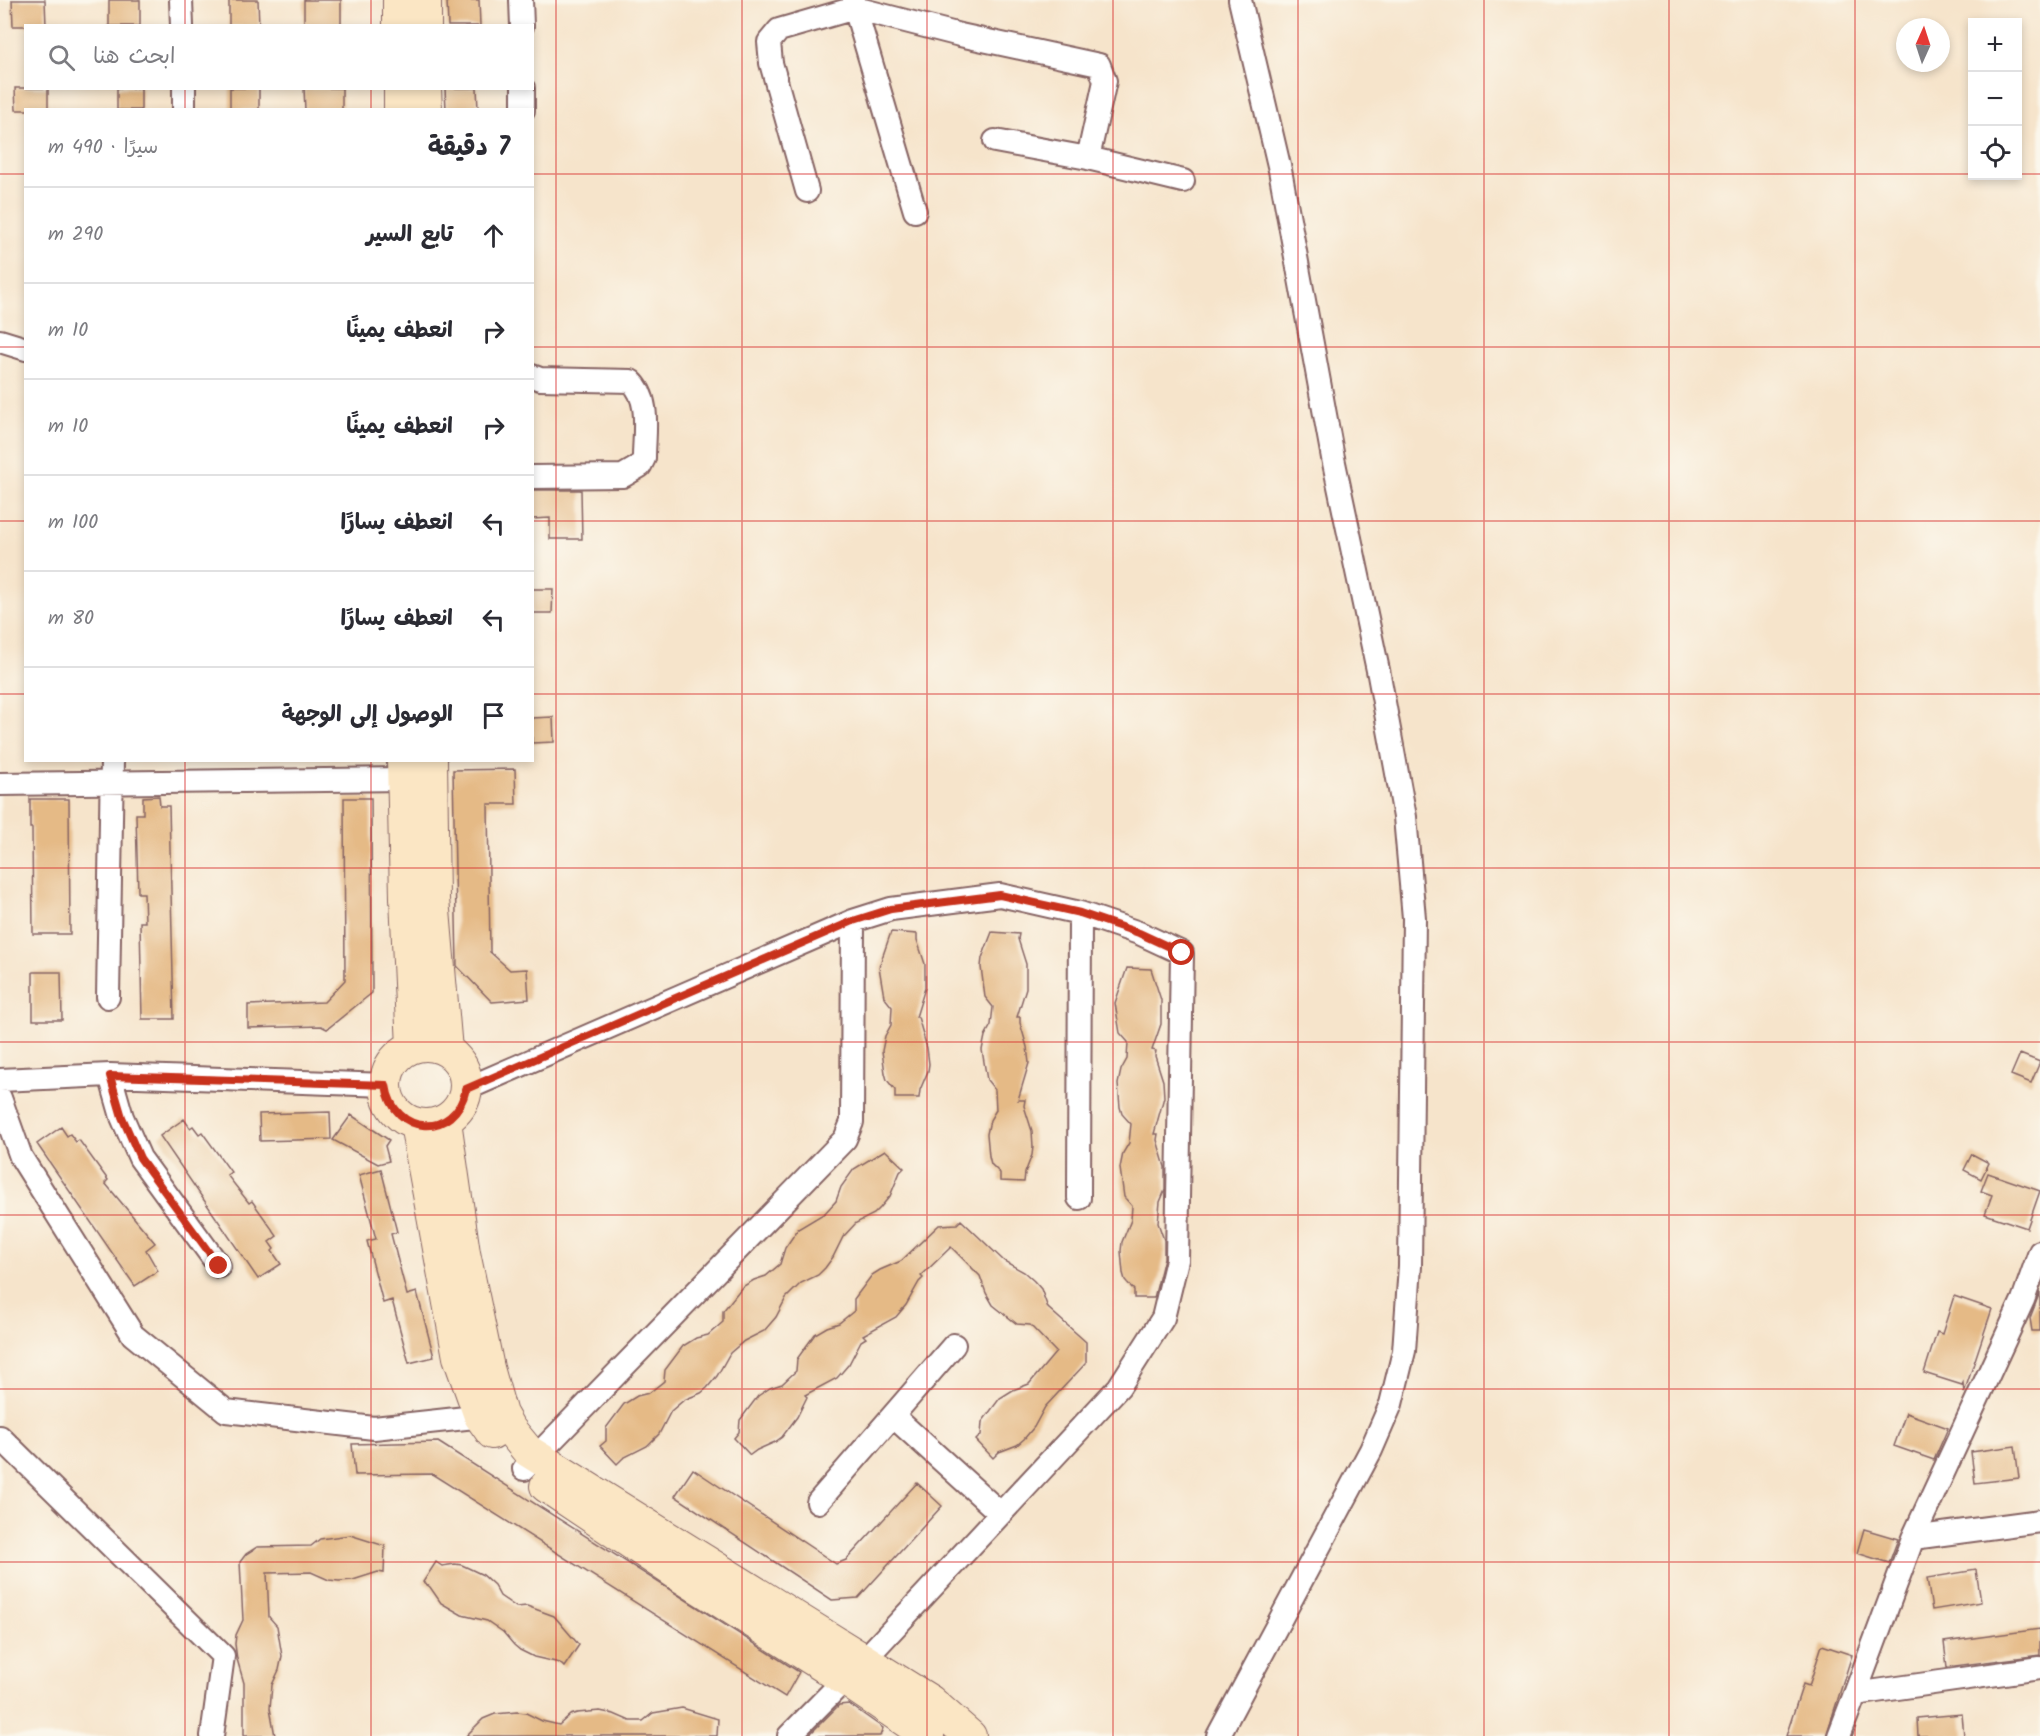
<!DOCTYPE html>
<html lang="ar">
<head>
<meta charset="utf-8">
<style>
  :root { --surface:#fff; --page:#f7f7f7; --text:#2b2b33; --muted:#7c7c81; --line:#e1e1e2 }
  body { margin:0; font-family:Kalam,"Playpen Sans Arabic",sans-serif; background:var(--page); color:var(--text); direction:rtl }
  .controls { position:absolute; right:18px; top:18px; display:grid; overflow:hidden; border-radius:0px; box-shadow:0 3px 9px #0003 }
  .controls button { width:54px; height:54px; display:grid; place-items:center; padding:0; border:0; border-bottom:2px solid var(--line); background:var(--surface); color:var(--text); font:30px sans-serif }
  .compass { position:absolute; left:1896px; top:18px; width:54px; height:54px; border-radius:50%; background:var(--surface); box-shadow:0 3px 9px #0003; rotate:3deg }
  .stop { position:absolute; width:18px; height:18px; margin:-14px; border:4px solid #c8321e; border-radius:50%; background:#fff }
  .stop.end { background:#c8321e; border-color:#fff; box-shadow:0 2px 6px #0008 }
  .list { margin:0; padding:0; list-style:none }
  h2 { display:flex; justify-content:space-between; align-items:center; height:78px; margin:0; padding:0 24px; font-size:26px }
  h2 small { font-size:20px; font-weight:400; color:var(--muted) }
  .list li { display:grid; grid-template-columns:39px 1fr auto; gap:18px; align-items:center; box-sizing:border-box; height:96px; padding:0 24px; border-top:2px solid var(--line) }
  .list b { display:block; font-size:22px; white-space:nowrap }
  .list em { font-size:20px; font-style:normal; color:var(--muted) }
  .icon { flex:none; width:33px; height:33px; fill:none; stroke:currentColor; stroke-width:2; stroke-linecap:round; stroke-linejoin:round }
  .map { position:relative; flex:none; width:2040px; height:1736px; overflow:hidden; direction:ltr }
  .search { position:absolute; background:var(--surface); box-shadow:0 3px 9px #0003; left:24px; top:24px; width:510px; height:66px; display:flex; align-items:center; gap:15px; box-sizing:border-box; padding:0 21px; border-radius:0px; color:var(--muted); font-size:22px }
  .panel { position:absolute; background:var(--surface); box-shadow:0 3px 9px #0003; left:24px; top:108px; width:510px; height:654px; border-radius:0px; direction:rtl }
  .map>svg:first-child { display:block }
  .building { fill:#e5ba86 }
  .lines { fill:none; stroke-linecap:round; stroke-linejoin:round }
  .minor-casing { stroke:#866463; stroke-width:26 }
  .secondary-casing { stroke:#866463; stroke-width:34 }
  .minor { stroke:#fff; stroke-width:22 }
  .secondary { stroke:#fbe6c4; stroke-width:32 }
  .route { stroke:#c8321e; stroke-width:8 }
  .grid { fill:none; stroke:#d62828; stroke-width:1.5; stroke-opacity:0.55 }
</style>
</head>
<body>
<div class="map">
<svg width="2040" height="1736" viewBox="0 0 2040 1736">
  <rect width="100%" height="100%" fill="#fbf7ec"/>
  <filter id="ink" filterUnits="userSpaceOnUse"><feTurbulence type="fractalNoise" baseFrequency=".0167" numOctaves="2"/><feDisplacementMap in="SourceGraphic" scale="12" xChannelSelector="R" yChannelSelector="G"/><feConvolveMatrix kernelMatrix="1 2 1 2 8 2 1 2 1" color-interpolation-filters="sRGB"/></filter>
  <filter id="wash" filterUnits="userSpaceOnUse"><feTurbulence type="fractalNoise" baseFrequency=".008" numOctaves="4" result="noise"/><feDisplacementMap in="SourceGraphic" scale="24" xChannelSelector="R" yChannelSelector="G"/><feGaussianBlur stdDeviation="1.35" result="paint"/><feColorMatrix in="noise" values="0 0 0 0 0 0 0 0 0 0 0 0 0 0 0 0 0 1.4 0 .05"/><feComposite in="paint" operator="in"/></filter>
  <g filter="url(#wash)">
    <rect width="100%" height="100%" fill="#f6e4cb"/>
    <g id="blocks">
      <path class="building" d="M12,0H45L46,26H13Z
        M109,0H140V26H109Z
        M229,0H258L259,26H229Z
        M304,0H341V26H304Z
        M447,0H479L480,26H448Z
        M15,88H48V110H16Z
        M117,88H141V110H117Z
        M230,88H259V110H230Z
        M304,88H342V110H305Z
        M445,88H477L478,110H446Z
        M532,490H581L582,539H550V518L532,519Z
        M532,589H553L552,613H532Z
        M553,717L554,742L532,743V718Z
        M515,769L516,804H488L490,952L510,970L527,969L529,999L492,1002L457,966L453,770Z
        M159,796L160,806H169L174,1019H142L140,922H145L144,893H138L136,814H143V797Z
        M344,798H371L372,993L327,1029L321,1026L248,1028V1005L324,1002L345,980Z
        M30,799H69L70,934H33L32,828H30Z
        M891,932L917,934V940L925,964V988L916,1017H918L927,1048L929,1064L928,1071L920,1090L919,1098H895V1090L887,1080L885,1073L882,1051L885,1036L891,1025L892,1007L884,997L879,967Z
        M992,932L1019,934L1018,939L1026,964V988L1017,1017H1020V1023L1027,1047L1029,1063L1018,1100H1025L1024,1106L1032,1131L1033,1147L1032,1155L1025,1173L1024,1182L1000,1181V1173L991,1164L989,1156L987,1134L990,1120L996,1110L995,1090L987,1080L982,1050L985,1036L991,1025L993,1007L985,997L981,967L982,958Z
        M1127,968L1151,969L1161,1000V1024L1152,1050L1156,1051L1155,1056L1163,1081L1164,1097L1154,1134H1158L1157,1140L1165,1167V1190L1160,1202L1158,1223L1164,1240V1258L1154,1298H1134V1290L1125,1280L1123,1273L1121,1251L1122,1242L1131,1220L1132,1206L1124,1197L1120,1168L1123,1153L1129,1143L1131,1124L1122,1114L1120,1107L1118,1084L1121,1070L1127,1059L1128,1042L1120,1033L1115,1003Z
        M33,972H61L62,1020H33Z
        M2020,1054L2040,1062L2031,1083L2011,1075Z
        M330,1112L331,1139L260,1141L259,1114Z
        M351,1115L389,1140L385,1146L389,1161L378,1164L333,1140Z
        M184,1119L190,1128L193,1126L199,1134L202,1132L231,1172L227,1175L249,1203L252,1201L277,1236L269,1242L274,1249L272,1251L281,1264L258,1279L160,1136Z
        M61,1127L67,1136L70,1134L76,1142L79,1140L108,1180L105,1183L155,1243L146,1250L158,1271L135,1286L37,1144Z
        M885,1150L904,1168L900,1172L890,1196L880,1208L874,1214L856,1223L843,1237L833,1257L825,1268L818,1275L801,1283L786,1298L776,1317L764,1331L744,1341L730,1353L717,1376L707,1388L701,1393L684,1400L671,1411L659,1434L647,1446L623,1458L617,1464L600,1446L606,1441V1428L624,1404L637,1396L649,1393L664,1381L665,1370L683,1346L696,1338L708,1335L723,1322V1311L742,1287L754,1280L766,1276L780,1264L785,1248L798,1229L825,1213L836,1201L841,1187L854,1169Z
        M1972,1154L1989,1163L1981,1179L1964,1170Z
        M381,1169L397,1232L391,1234L407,1295L417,1292L434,1357L409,1363L392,1300L383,1303L367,1241L376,1239L359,1175Z
        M1988,1173L2040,1191L2027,1228L1985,1214L1992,1195L1981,1191Z
        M961,1220L1004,1261L1024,1272L1034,1281L1041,1289L1048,1308L1086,1342V1363L1045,1407L1034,1427L1024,1439L1017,1445L999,1452L993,1458L976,1440L981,1435L982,1422L1000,1398L1013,1390L1029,1384L1056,1352L1030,1325L1017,1324L993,1305L986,1293L980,1276L951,1247L921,1276L923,1278L919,1282L906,1305L896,1317L863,1335L866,1338L861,1341L849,1364L837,1378L805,1395L807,1397L797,1417L782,1437L775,1442L757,1450L750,1455L734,1438L739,1432L740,1420L758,1396L770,1388L782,1384L796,1371L797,1359L815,1334L827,1327L839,1323L854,1311V1299L872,1275L880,1270L901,1261L939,1225L957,1224Z
        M2040,1292V1331H2032L2030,1318Z
        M1954,1296L1992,1309L1964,1393L1963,1383L1962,1385L1924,1373L1937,1332L1942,1334Z
        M1906,1413L1948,1428L1934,1460L1894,1446Z
        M438,1442L799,1672L785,1697L432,1474L355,1475L352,1444Z
        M2015,1446L2019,1478L1975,1483L1971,1452Z
        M693,1469L836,1564L846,1560L917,1483L942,1506L858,1598L832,1600L675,1496Z
        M1864,1529L1898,1539L1889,1563L1857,1553Z
        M350,1535L385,1546L384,1573L378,1572L353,1580L339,1581L329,1580L311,1572L267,1573L269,1617L277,1626L282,1656L279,1670L272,1685L270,1708L275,1736H244V1683L237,1659L235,1644L236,1635L243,1620L240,1562L246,1554L257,1547L311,1546L320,1539Z
        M436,1562L442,1566L455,1564L462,1565L483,1575L494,1585L500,1596L516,1607L527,1606L554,1616L579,1645L564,1667L560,1663L534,1657L520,1650L514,1645L503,1632L487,1621L462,1615L441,1603L430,1587L423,1582Z
        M1976,1570L1981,1602L1932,1610L1927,1578Z
        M2040,1629V1655L1947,1667L1944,1642Z
        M1822,1645L1852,1655L1826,1736H1786L1803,1684L1809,1686Z
        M849,1704L883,1728L880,1736H808L839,1705Z
        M682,1708L718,1719L717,1736H466L483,1719L495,1714L517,1712L526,1713L542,1721L559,1725L570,1715L577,1713L600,1711L614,1714L630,1721H643L653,1713Z
        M1962,1714L1964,1736H1918L1917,1718Z"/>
    </g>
  </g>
  <g filter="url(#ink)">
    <use href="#blocks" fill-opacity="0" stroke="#866463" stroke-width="1.5"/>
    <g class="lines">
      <g class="minor-casing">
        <path id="minor" d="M181,0L182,26
          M521,0L522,26
          M184,88V110
          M523,88V110
          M1088,158L1183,181
          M807,191L771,63L769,42L779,30L855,8L854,0
          M915,211L855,8L960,35L1099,65L1105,81L1088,158L995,141
          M0,341L26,349
          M532,376L540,379L631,381C651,399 644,433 644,458L640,466L623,476L532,477
          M0,784L403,779
          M108,997L112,760
          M110,1075L122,1117L140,1158L219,1266
          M0,1080L110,1075L386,1085
          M466,1089L853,921L891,909L1000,895L1080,913L1139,933L1182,953L1177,1260L1163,1318L1119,1387L864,1660L789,1736
          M0,1098L21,1157L133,1335L226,1411L374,1428L493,1415
          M1079,1198L1080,913
          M893,1416L1000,1513
          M0,1437L223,1656L212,1736
          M524,1469L845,1139L852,1122L853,921
          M818,1502L954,1345
          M1913,1538L2023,1300L2040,1252
          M1855,1694L1913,1538L2040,1521
          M1218,1736L1371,1450L1391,1404L1404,1351L1410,1266L1414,918L1405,817L1379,675L1333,458L1280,170L1240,0
          M1839,1736L1855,1694L2040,1668"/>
      </g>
      <g class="secondary-casing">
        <path id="secondary" d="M399,0V26
          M425,0V26
          M400,88V110
          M425,88L426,110
          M403,760L406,898L413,1047
          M431,760L433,899L446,1050
          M386 1085a40 40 0 1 1 80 0a40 40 0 1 1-80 0Z
          M445,1121L464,1253L488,1368L501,1414L509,1428L528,1451L930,1701L970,1736
          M416,1124L459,1357L480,1416L492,1433
          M546,1486L679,1575L844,1679L928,1736"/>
      </g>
      <use href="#minor" class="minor"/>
      <use href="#secondary" class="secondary"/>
    </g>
  </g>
  <g class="lines" filter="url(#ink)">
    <path class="route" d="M219,1266L140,1158L122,1117L110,1076L386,1085C393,1136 455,1140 466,1089L853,921L891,909L1000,895L1080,913L1139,933L1182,953"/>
  </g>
  <path class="grid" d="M185,0V26M371,0V26M556,0V1736M742,0V1736M927,0V1736M1113,0V1736M1298,0V1736M1484,0V1736M1669,0V1736M1855,0V1736M185,88V110M371,88V110M0,174H26M532,174H1972M2018,174H2040M0,347H26M532,347H2040M0,521H26M532,521H2040M0,694H26M532,694H2040M185,760V1736M371,760V1736M0,868H2040M0,1042H2040M0,1215H2040M0,1389H2040M0,1562H2040"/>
</svg>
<div class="controls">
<button>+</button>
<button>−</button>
<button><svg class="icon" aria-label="locate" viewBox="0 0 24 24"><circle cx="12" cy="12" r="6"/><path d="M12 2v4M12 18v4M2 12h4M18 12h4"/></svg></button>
</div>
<svg class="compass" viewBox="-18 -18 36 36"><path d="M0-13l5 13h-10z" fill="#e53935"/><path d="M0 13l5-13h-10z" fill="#7c7c81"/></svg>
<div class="stop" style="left:1182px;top:953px"></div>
<div class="stop end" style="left:219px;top:1266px"></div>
<div class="search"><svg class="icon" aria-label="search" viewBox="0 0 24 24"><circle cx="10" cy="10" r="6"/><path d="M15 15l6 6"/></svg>ابحث هنا</div>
<section class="panel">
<h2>7 دقيقة<small>سيرًا · 490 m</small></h2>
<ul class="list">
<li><svg class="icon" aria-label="ahead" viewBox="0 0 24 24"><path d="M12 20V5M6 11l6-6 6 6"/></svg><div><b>تابع السير</b></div><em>290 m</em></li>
<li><svg class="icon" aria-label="right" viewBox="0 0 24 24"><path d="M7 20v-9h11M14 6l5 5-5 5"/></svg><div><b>انعطف يمينًا</b></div><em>10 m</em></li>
<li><svg class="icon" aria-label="right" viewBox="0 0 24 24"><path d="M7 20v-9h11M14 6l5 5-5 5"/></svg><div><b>انعطف يمينًا</b></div><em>10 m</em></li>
<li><svg class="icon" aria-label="left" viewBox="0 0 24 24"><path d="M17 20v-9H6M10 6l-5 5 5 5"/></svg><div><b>انعطف يسارًا</b></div><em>100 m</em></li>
<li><svg class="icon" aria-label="left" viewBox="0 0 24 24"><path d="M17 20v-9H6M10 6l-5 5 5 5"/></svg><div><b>انعطف يسارًا</b></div><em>80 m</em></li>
<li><svg class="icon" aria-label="arrive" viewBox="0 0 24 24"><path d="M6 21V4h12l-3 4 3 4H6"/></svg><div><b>الوصول إلى الوجهة</b></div></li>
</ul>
</section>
</div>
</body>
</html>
